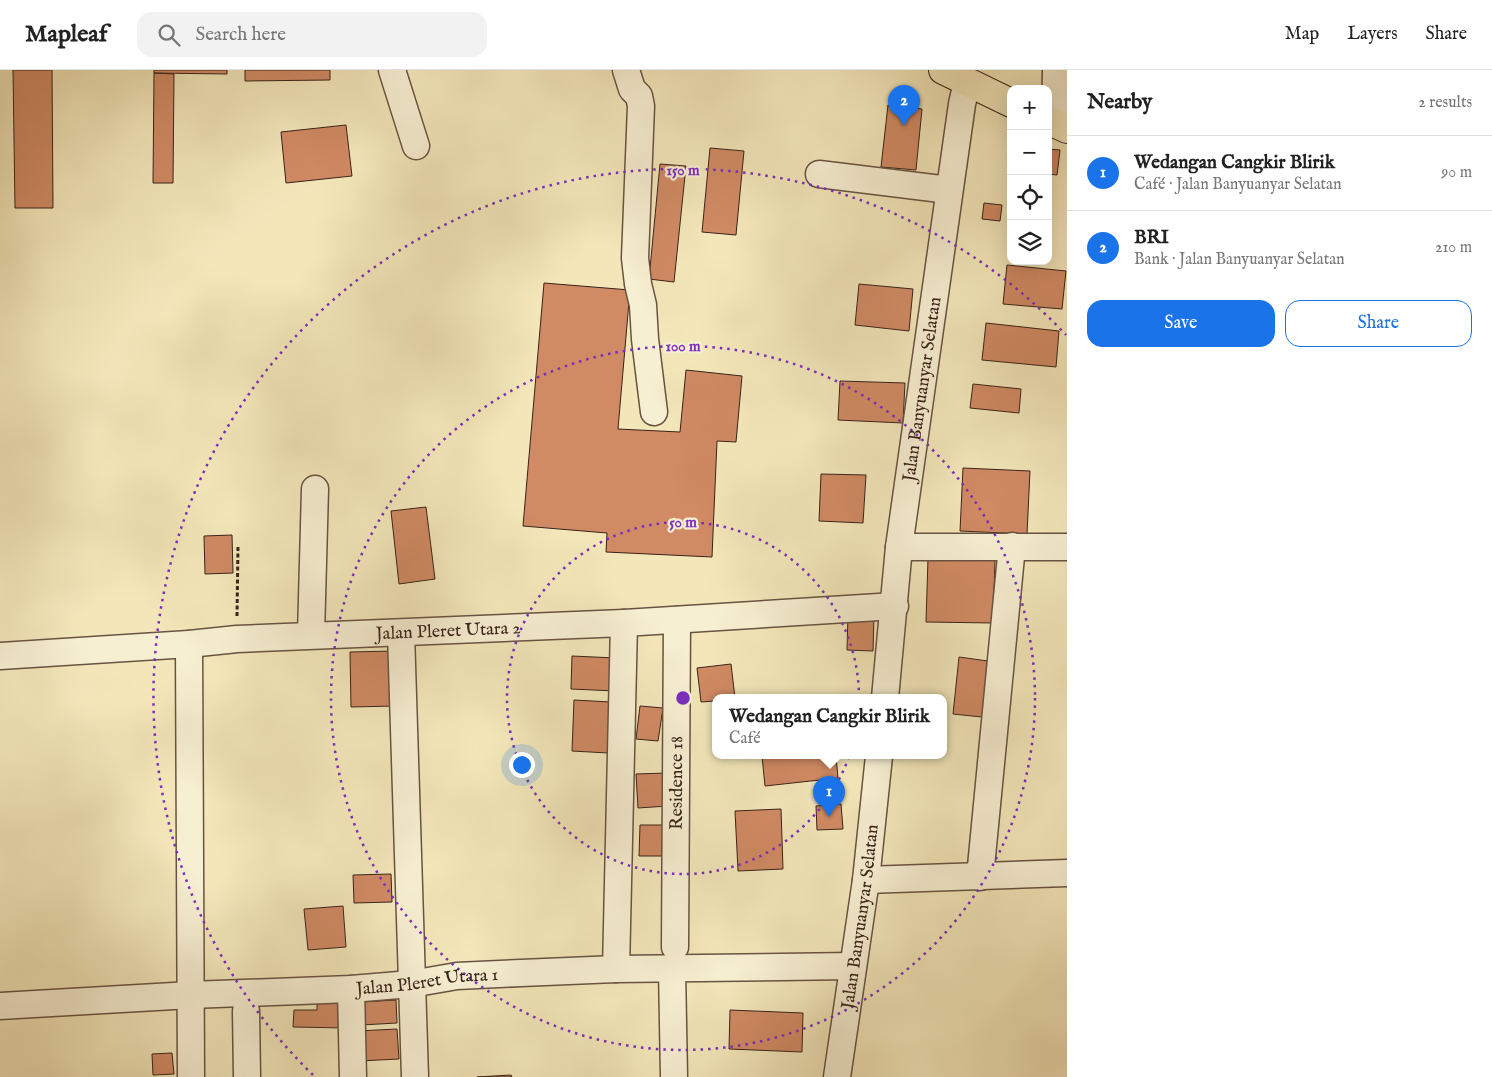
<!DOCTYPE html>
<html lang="en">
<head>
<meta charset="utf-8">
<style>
  :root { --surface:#fff; --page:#f2f2f2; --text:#222; --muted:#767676; --line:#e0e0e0; --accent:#1a73e8 }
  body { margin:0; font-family:"IM FELL English",serif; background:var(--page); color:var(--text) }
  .controls { position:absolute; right:15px; top:15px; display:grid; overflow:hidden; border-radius:10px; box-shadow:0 5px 20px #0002 }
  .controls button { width:45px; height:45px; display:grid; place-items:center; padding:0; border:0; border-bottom:1px solid var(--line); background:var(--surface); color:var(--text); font:25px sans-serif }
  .you { position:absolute; left:521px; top:694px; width:18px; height:18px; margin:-12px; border:4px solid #fff; border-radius:50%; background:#1a73e8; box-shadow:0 0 0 8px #1a73e833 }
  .badge { display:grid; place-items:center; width:32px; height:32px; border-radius:50%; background:var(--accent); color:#fff; font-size:16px; font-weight:700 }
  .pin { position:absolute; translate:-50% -41px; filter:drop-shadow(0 1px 2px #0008) }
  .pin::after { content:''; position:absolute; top:26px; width:18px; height:15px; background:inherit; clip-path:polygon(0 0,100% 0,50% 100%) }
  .popup { position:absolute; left:712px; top:624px; width:235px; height:65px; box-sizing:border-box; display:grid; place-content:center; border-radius:10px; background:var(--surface); filter:drop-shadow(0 1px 4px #0005); font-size:16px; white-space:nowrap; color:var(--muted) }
  .popup b { font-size:19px; color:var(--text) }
  .popup::after { content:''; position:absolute; left:50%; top:100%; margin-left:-10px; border:10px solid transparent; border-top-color:var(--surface) }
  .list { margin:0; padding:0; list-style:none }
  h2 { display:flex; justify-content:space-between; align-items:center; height:65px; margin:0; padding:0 20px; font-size:21px }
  h2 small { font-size:16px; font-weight:400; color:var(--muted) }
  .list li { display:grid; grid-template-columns:32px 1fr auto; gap:15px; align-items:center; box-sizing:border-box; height:75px; padding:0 20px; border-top:1px solid var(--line) }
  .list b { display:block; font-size:19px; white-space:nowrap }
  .list p { margin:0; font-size:16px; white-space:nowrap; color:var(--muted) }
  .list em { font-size:16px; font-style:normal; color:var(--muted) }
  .actions { display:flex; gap:10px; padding:15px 20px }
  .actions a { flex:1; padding:11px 0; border:1px solid var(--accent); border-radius:15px; text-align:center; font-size:18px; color:var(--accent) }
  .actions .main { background:var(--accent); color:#fff }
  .icon { flex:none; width:28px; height:28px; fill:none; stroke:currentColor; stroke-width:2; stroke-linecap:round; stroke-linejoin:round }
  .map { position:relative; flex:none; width:1067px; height:1007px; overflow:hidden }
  header { display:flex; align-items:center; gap:30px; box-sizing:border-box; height:70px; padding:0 25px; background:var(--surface); border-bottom:1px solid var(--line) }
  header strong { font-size:24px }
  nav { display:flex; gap:28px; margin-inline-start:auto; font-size:18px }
  .search { width:350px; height:45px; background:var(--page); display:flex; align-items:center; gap:12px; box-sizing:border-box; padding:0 18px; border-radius:15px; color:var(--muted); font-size:19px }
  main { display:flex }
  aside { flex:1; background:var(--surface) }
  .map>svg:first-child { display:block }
  .building { fill:#d08a64; stroke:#39221a }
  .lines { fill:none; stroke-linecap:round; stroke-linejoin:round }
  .minor-casing { stroke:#685342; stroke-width:29 }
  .major-casing { stroke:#39221a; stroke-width:30 }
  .path { stroke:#39221a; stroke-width:3; stroke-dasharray:4 2.5; stroke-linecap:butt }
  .minor { stroke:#f7efd2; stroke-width:26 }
  .major { stroke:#f3e7ba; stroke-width:28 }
  .ring { fill:none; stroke:#7b2cbf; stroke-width:2.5; stroke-dasharray:2.5 5 }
  .labels { text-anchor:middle; stroke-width:4.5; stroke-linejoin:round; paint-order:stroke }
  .street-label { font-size:18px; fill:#39221a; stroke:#f7efd2 }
  .centre { fill:#7b2cbf; stroke:#f7efd2; stroke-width:2.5 }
  .ring-label { font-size:15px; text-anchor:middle; font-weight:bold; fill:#7b2cbf; stroke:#f7efd2; stroke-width:4.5; stroke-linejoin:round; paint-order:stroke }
</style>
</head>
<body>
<header>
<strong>Mapleaf</strong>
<div class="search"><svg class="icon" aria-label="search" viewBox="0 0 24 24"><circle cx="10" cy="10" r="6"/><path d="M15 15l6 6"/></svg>Search here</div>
<nav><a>Map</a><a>Layers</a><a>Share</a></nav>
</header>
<main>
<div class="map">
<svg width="1067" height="1007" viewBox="0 0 1067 1007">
  <rect width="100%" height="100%" fill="#f3e7ba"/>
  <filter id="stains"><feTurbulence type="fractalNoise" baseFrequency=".004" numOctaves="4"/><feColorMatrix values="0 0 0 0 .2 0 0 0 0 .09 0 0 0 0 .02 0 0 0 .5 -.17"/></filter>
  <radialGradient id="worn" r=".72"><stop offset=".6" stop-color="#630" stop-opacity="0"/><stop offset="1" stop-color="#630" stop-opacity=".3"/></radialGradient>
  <path class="building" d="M13,0H52L53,138H15Z
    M154,0H227V4L154,3Z
    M245,0H330V10L245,11Z
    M154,3L174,4L173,113H153Z
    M888,35L922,39L916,100L881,97Z
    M346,55L352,106L286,113L281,62Z
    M710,78L744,81L736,165L702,162Z
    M1048,79L1060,80L1057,105L1048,104Z
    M660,94L686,96L674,212L649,209Z
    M984,133L1002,135L1000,151L982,149Z
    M1007,195L1066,201L1062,239L1003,234Z
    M544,213L630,220L618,359L680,362L686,300L742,306L736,372L717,371L712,487L606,482L607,463L523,456Z
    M859,214L913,219L909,261L855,255Z
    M986,253L1059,261L1056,297L982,290Z
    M840,311L905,313L903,353L838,350Z
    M973,314L1021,319L1019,343L970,338Z
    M963,398L1030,401L1027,464L960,461Z
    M821,404L866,405L863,453L819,451Z
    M426,437L435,509L399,514L391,441Z
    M232,465L233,503L205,504L204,466Z
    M928,488L995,490L993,553L926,552Z
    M848,544L874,545L873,581L847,580Z
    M395,581L396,636L351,637L350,582Z
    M572,586L616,588L615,621L571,619Z
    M959,587L988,591L982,647L953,644Z
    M731,594L735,628H715V631L701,632L697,598Z
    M574,630L611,632L608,683L572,681Z
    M640,636L663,638L658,671L636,669Z
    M762,686H836L838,708L765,716Z
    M667,703L668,736L638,738L636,704Z
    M841,734L843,759L817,760L816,736Z
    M781,739L783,799L738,801L735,741Z
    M640,755H663L662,786H639Z
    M391,804L392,832L354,833L353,805Z
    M343,836L346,877L308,880L304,839Z
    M317,929H345V958L293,957L294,940H317Z
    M396,930L397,953L361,955L360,932Z
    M730,940L803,943L802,982L729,979Z
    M397,959L399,989L359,991L357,961Z
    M172,983L174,1004L153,1005L152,984Z
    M511,1005L512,1007H477Z"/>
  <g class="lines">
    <g class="minor-casing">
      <g id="minor">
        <path d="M392,0L416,76"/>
        <path d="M626,0L632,19L639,26L641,36L635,188L638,214L643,235L645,269L654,342"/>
        <path d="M1055,54L1056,0"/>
        <path d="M819,104L949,120"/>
        <path d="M899,477H1067"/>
        <path d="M401,563L415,1007"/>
        <path d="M311,565L315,419"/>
        <path d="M189,574L191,1007"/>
        <path id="s1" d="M0,586L189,574L237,569L624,553L895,536"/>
        <path id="s2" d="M885,628L899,477L962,34L967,12"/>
        <path d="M980,807L1012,476"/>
        <path d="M866,810L1067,803"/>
        <path id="s3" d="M675,877L677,550"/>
        <path d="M616,899L624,553"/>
        <path d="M672,899L674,1007"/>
        <path d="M351,919L353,1007"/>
        <path id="s4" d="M0,936L191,925L351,919L411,914L457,906L521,903L616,899L853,896"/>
        <path d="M246,941L247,1007"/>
        <path id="s5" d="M837,1007L866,810L879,686"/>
      </g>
    </g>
    <g class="major-casing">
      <path id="major" d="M943,0L1011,33
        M1048,50L1067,59"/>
    </g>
    <path class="path" d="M237,546L238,476"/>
    <use href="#minor" class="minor"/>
    <use href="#major" class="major"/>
  </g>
  <g class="ring">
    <circle cx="683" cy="628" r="176"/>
    <circle cx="683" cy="628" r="352"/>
    <path d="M313 1005A528 528 0 1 1 1066 265"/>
  </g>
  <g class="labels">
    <g class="street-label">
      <text dy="6" stroke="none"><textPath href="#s2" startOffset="311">Jalan Banyuanyar Selatan</textPath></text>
      <text dy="6" stroke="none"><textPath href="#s1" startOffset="449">Jalan Pleret Utara 2</textPath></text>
      <text dy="6" stroke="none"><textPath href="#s3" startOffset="164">Residence 18</textPath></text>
      <text dy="6" stroke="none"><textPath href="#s5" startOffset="162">Jalan Banyuanyar Selatan</textPath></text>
      <text dy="6" stroke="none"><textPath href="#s4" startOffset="428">Jalan Pleret Utara 1</textPath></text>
    </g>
  </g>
  <circle cx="683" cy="628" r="8" class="centre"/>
  <g class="ring-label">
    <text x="683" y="105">150 m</text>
    <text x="683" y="281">100 m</text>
    <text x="683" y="457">50 m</text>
  </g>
  <rect width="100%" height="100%" filter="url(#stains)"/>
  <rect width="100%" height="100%" fill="url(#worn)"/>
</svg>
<div class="controls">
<button>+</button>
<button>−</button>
<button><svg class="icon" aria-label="locate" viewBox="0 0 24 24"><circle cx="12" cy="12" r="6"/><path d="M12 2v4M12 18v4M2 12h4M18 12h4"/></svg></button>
<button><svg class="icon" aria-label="layers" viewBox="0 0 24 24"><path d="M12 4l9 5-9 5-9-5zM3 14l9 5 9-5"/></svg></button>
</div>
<div class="you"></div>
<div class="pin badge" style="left:829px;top:747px">1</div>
<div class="popup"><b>Wedangan Cangkir Blirik</b>Café</div>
<div class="pin badge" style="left:904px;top:56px">2</div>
</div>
<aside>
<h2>Nearby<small>2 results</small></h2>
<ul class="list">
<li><span class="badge">1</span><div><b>Wedangan Cangkir Blirik</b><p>Café · Jalan Banyuanyar Selatan</p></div><em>90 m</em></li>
<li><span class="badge">2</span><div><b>BRI</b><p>Bank · Jalan Banyuanyar Selatan</p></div><em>210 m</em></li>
</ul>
<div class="actions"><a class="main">Save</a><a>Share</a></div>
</aside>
</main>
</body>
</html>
